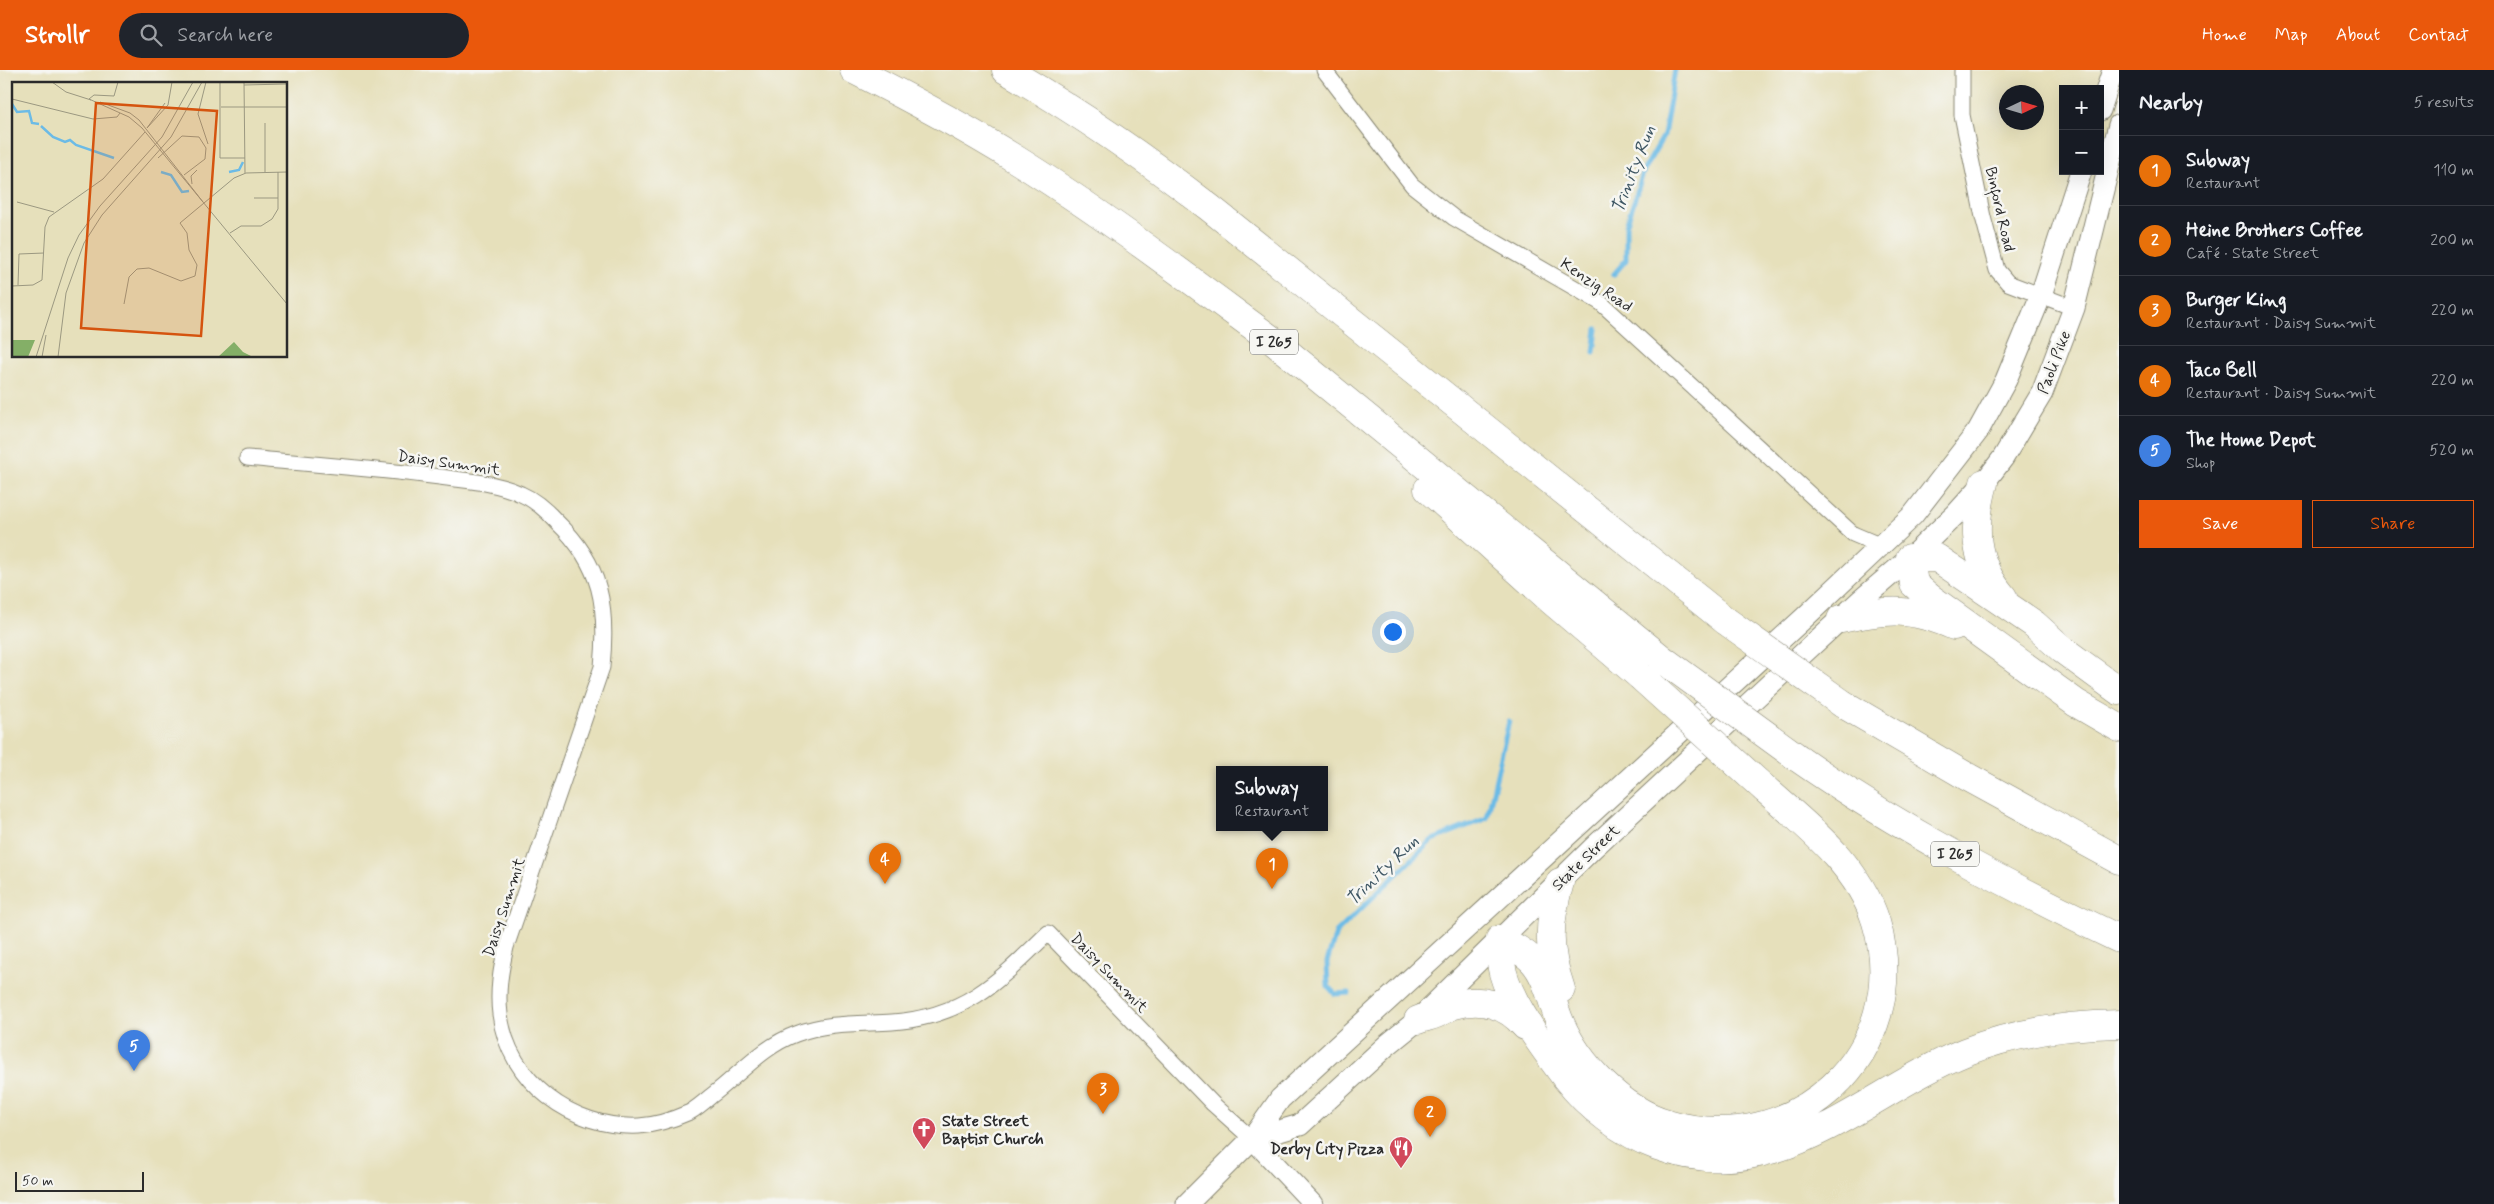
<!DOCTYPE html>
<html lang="en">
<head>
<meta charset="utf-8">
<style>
  :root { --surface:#171b24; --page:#20242c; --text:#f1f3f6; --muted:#9ea1a6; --line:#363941; --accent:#ea580c }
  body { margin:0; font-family:Mynerve,sans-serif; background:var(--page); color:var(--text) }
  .controls { position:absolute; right:15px; top:15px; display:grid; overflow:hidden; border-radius:0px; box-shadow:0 5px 20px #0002 }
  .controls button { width:45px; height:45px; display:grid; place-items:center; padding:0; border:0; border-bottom:1px solid var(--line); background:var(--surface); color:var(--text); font:25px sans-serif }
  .compass { position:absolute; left:1999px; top:15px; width:45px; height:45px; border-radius:50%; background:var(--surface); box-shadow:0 5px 20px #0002; rotate:86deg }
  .scale { position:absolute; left:15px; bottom:12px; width:129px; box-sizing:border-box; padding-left:5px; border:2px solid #2b2b2b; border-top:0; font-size:14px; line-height:18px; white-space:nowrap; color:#2b2b2b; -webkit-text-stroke:4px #f6f6f2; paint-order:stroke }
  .you { position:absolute; left:1392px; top:561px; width:18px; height:18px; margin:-12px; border:4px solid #fff; border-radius:50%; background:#1a73e8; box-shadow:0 0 0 8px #1a73e833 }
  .badge { display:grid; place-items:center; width:32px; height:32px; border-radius:50%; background:var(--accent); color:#fff; font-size:16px; font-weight:700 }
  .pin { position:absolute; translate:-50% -41px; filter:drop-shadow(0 1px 2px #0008) }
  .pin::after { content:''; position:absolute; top:26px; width:18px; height:15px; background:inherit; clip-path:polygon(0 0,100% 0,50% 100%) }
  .popup { position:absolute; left:1216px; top:696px; width:112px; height:65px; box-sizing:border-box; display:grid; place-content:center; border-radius:0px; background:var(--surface); filter:drop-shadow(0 1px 4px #0005); font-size:16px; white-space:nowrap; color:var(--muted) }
  .popup b { font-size:19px; color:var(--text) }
  .popup::after { content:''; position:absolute; left:50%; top:100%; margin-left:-10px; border:10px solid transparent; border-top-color:var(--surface) }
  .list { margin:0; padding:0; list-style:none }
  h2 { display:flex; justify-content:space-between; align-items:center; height:65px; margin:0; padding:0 20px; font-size:21px }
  h2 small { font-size:16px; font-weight:400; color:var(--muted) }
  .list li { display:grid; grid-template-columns:32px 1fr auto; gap:15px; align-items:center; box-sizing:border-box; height:70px; padding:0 20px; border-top:1px solid var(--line) }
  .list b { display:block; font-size:19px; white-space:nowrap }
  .list p { margin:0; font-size:16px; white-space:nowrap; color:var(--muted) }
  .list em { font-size:16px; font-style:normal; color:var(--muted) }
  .actions { display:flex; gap:10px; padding:15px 20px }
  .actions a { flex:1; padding:11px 0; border:1px solid var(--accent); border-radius:0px; text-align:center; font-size:18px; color:var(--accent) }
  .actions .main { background:var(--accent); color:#fff }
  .icon { flex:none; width:28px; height:28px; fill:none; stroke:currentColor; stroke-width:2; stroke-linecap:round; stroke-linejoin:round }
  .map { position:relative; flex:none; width:2119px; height:1134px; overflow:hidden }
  header { display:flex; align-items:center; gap:30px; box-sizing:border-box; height:70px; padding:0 25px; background:var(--accent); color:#fff }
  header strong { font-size:24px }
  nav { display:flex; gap:28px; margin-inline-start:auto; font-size:18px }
  .search { width:350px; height:45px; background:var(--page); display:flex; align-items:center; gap:12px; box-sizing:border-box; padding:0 18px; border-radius:28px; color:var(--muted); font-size:19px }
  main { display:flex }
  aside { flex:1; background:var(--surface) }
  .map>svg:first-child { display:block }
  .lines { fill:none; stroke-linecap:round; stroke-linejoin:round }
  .stream { stroke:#6cbbe6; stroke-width:5 }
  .minor-casing { stroke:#888673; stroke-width:17 }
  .tertiary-casing { stroke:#888673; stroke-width:21 }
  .secondary-casing { stroke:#888673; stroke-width:23 }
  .motorway-casing { stroke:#888673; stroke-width:29 }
  .minor { stroke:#fff; stroke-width:15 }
  .tertiary { stroke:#fff; stroke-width:19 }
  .secondary { stroke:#fff; stroke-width:21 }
  .motorway { stroke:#fff; stroke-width:28 }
  .motorway-bridge-casing { stroke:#888673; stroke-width:29; stroke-linecap:butt }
  .motorway-bridge { stroke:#fff; stroke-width:28 }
  .labels { text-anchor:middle; stroke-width:5; stroke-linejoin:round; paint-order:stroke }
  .shield { fill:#f6f6f2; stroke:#686867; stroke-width:1 }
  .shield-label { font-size:15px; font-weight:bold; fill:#2b2b2b }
  .street-label { font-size:16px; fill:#2b2b2b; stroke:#f6f6f2 }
  .poi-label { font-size:16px; font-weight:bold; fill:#2b2b2b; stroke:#f6f6f2; text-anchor:start }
  .water-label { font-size:18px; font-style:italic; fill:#3e5663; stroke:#f6f6f2 }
  .inset-river { fill:none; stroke:#6cbbe6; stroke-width:2.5 }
  .inset-road { fill:none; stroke:#9b9881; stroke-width:1 }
  .view { fill:#d5540f; fill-opacity:0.15; stroke:#d5540f; stroke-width:2.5 }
  .inset-edge { fill:none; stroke:#2b2b2b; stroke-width:2.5 }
</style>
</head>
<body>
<header>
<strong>Strollr</strong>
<div class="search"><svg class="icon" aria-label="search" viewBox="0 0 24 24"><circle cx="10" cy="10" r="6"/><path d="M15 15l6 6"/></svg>Search here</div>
<nav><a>Home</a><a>Map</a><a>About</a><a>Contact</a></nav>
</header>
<main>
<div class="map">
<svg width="2119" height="1134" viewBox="0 0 2119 1134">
  <rect width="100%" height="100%" fill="#f6f6f2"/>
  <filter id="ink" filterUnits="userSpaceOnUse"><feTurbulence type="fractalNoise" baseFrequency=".02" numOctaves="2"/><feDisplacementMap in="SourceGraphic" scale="10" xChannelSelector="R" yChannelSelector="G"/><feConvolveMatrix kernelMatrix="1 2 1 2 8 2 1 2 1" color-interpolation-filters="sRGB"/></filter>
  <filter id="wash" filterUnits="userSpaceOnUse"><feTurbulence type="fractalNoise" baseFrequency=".0096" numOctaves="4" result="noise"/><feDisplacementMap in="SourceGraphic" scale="20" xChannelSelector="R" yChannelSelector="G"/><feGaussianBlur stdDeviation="1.12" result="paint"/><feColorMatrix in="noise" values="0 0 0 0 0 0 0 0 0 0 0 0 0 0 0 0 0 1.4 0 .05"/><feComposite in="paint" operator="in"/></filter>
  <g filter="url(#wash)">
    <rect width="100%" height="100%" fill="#e6e0bb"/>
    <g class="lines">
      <path class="stream" d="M1614,204L1626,190V156L1644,100L1664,65L1675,0
        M1594,282L1597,259
        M1349,923L1335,924L1328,916L1327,892L1336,863L1432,770L1487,748L1509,651"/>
    </g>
  </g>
  <g filter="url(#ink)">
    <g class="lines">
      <g class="minor-casing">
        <path id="minor" d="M1324,0L1412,115L1454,148L1601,233L1853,464L1879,475
          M1962,0V45L1983,147L1997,200L2008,213L2074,238
          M247,388C311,394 376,399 440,407C467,411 496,412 521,424C535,430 547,441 557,452C602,495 608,537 602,597L506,877C501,899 497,921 500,944C508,1012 573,1059 639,1056C656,1055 674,1049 690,1042C697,1038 704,1032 711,1026C738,1006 763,976 796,964C827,952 860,954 892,952C965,947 999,911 1048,863L1213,1034L1252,1069"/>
      </g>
      <g class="tertiary-casing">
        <path id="tertiary" d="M1252,1069L1313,1134"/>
      </g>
      <g class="secondary-casing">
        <path id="secondary" d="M2100,40L2113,0
          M1252,1069L1300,1055L1386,976L1418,950L1593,778L1861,530L1910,488L1956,444L1984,413L2003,388L2042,323L2074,238L2119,55
          M1187,1134L1252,1069L1280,1029L1804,548L1913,445L1978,361L2006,310L2041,225L2081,101"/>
      </g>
      <g class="motorway-casing">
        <path id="motorway" d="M854,0C910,28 964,57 1017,90C1105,145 1189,209 1272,270L1662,589
          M1006,0C1077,41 1145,88 1210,138L1726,551
          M1984,413C1972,457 1973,491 2003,527
          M1428,419L1552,531L1640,606
          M1841,549C1888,539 1909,537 1954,556
          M2119,621L2063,580L2034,554L1937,488H1910L1914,514L1929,527L2076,633L2119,658
          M1843,634L1966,706L2119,790
          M1798,688C1898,758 2009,816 2119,869
          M1560,812C1548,853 1547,879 1561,919
          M1500,869C1510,875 1524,881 1533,891C1547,906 1552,933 1560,952C1578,995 1622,1040 1667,1053C1793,1092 1915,982 1876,852C1859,796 1807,756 1765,719
          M1500,869C1500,880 1500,892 1503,903C1512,936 1545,980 1566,1008C1588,1037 1622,1063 1657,1076C1777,1121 1862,1024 1965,982C2015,962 2065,955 2119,954
          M1418,950C1425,947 1434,946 1440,942C1445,940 1449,936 1454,935C1481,927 1507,934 1525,956"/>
      </g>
      <use href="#minor" class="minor"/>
      <use href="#tertiary" class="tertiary"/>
      <use href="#secondary" class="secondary"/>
      <use href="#motorway" class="motorway"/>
      <g class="motorway-bridge-casing">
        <path id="motorway-bridge" d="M1726,551L1843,634
          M1662,589L1798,688
          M1640,606L1765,719"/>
      </g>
      <use href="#motorway-bridge" class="motorway-bridge"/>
    </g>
  </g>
  <defs>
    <g id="church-pin" transform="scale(1.25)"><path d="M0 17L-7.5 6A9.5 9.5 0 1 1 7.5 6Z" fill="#d1495b" stroke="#f6f6f2"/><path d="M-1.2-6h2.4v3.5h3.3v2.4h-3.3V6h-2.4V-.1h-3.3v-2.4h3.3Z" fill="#fff"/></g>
    <g id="restaurant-pin" transform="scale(1.25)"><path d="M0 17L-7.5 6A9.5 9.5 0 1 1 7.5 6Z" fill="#d1495b" stroke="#f6f6f2"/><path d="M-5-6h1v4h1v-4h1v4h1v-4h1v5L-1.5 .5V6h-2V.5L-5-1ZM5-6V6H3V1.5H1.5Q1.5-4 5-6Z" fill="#fff"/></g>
  </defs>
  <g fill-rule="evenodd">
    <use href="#church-pin" x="924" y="1059"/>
    <use href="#restaurant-pin" x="1401" y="1078"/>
  </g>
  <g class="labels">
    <g class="shield">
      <rect x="1250" y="259.5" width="48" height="25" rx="4"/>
      <rect x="1931" y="771.5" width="48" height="25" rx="4"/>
    </g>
    <g class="shield-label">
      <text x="1274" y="277">I 265</text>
      <text x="1955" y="789">I 265</text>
    </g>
    <g class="street-label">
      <text transform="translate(2001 139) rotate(77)" y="6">Binford Road</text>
      <text transform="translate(1597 214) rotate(34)" y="6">Kenzig Road</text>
      <text transform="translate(2053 292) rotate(-69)" y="6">Paoli Pike</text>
      <text transform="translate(449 392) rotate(8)" y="6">Daisy Summit</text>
      <text transform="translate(1585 787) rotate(-44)" y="6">State Street</text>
      <text transform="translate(503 837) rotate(-72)" y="6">Daisy Summit</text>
      <text transform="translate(1110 902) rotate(46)" y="6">Daisy Summit</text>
    </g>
    <g class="poi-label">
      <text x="942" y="1056">State Street<tspan x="942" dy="18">Baptist Church</tspan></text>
      <text x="1384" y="1084" text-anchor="end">Derby City Pizza</text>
    </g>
    <g class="water-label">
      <text transform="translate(1633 99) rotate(-69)" y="6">Trinity Run</text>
      <text transform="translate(1382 800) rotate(-44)" y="6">Trinity Run</text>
    </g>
  </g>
  <g transform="translate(12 12)">
    <rect width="275" height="275" fill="#e6e0bb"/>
    <path d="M0,258H23L16,275H0ZM222,260L231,270L241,275H206Z" fill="#84af67"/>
    <path class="inset-river" d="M0,22L5,30L17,29L20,41L27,42M29,44L41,55L53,60L58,58L64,63L102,76M149,90L159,93L170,110L177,109M217,90L227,88L231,80"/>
    <path class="inset-road" d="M40,0L54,10L79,18M194,0L186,32L196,62M208,0V76H233M232,0L233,91M232,3L275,2M0,17L81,37L105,35L108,31M77,17L82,13L102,14L106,0M77,17L117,35L130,46L275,222M88,20L118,31L127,38L191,120M209,25H275M253,41V90M135,46L156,23L160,0M135,46L153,21M146,76L170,54L187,55L194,66L193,77L172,93M180,102L179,94L185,88M242,116H266M5,120L42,130M218,151L229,144H249L260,137L266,127V90M6,203L7,172L32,171M0,204L21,203L30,198L33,145L37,135L91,97L133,50M112,222L117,195L125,187L137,186L169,199L183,194L185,183L177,168L175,151L168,141L222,96L234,91L275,90M24,275L56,176L67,153L88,124L150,55L181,0M30,275L34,253M46,275L54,211L72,161L90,133L159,55L190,0"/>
    <path class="view" d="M84,21L205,29L189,254L69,246Z"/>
    <rect width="275" height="275" class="inset-edge"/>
  </g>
</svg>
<div class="controls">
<button>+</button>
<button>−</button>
</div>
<svg class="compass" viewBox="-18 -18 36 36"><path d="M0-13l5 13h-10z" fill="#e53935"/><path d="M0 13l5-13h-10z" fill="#9ea1a6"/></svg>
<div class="scale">50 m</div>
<div class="you"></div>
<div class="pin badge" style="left:1272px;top:819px;background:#e8710a">1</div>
<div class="popup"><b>Subway</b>Restaurant</div>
<div class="pin badge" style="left:1430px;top:1067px;background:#e8710a">2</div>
<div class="pin badge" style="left:1103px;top:1044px;background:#e8710a">3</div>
<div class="pin badge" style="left:885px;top:814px;background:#e8710a">4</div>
<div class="pin badge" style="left:134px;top:1001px;background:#3f7fe0">5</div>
</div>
<aside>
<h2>Nearby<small>5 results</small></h2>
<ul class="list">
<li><span class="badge" style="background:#e8710a">1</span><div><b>Subway</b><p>Restaurant</p></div><em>110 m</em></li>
<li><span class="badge" style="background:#e8710a">2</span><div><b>Heine Brothers Coffee</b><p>Café · State Street</p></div><em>200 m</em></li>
<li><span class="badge" style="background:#e8710a">3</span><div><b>Burger King</b><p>Restaurant · Daisy Summit</p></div><em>220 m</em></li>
<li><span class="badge" style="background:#e8710a">4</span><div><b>Taco Bell</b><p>Restaurant · Daisy Summit</p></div><em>220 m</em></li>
<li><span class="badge" style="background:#3f7fe0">5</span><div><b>The Home Depot</b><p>Shop</p></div><em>520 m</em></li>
</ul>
<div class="actions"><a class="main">Save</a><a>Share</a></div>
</aside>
</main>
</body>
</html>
